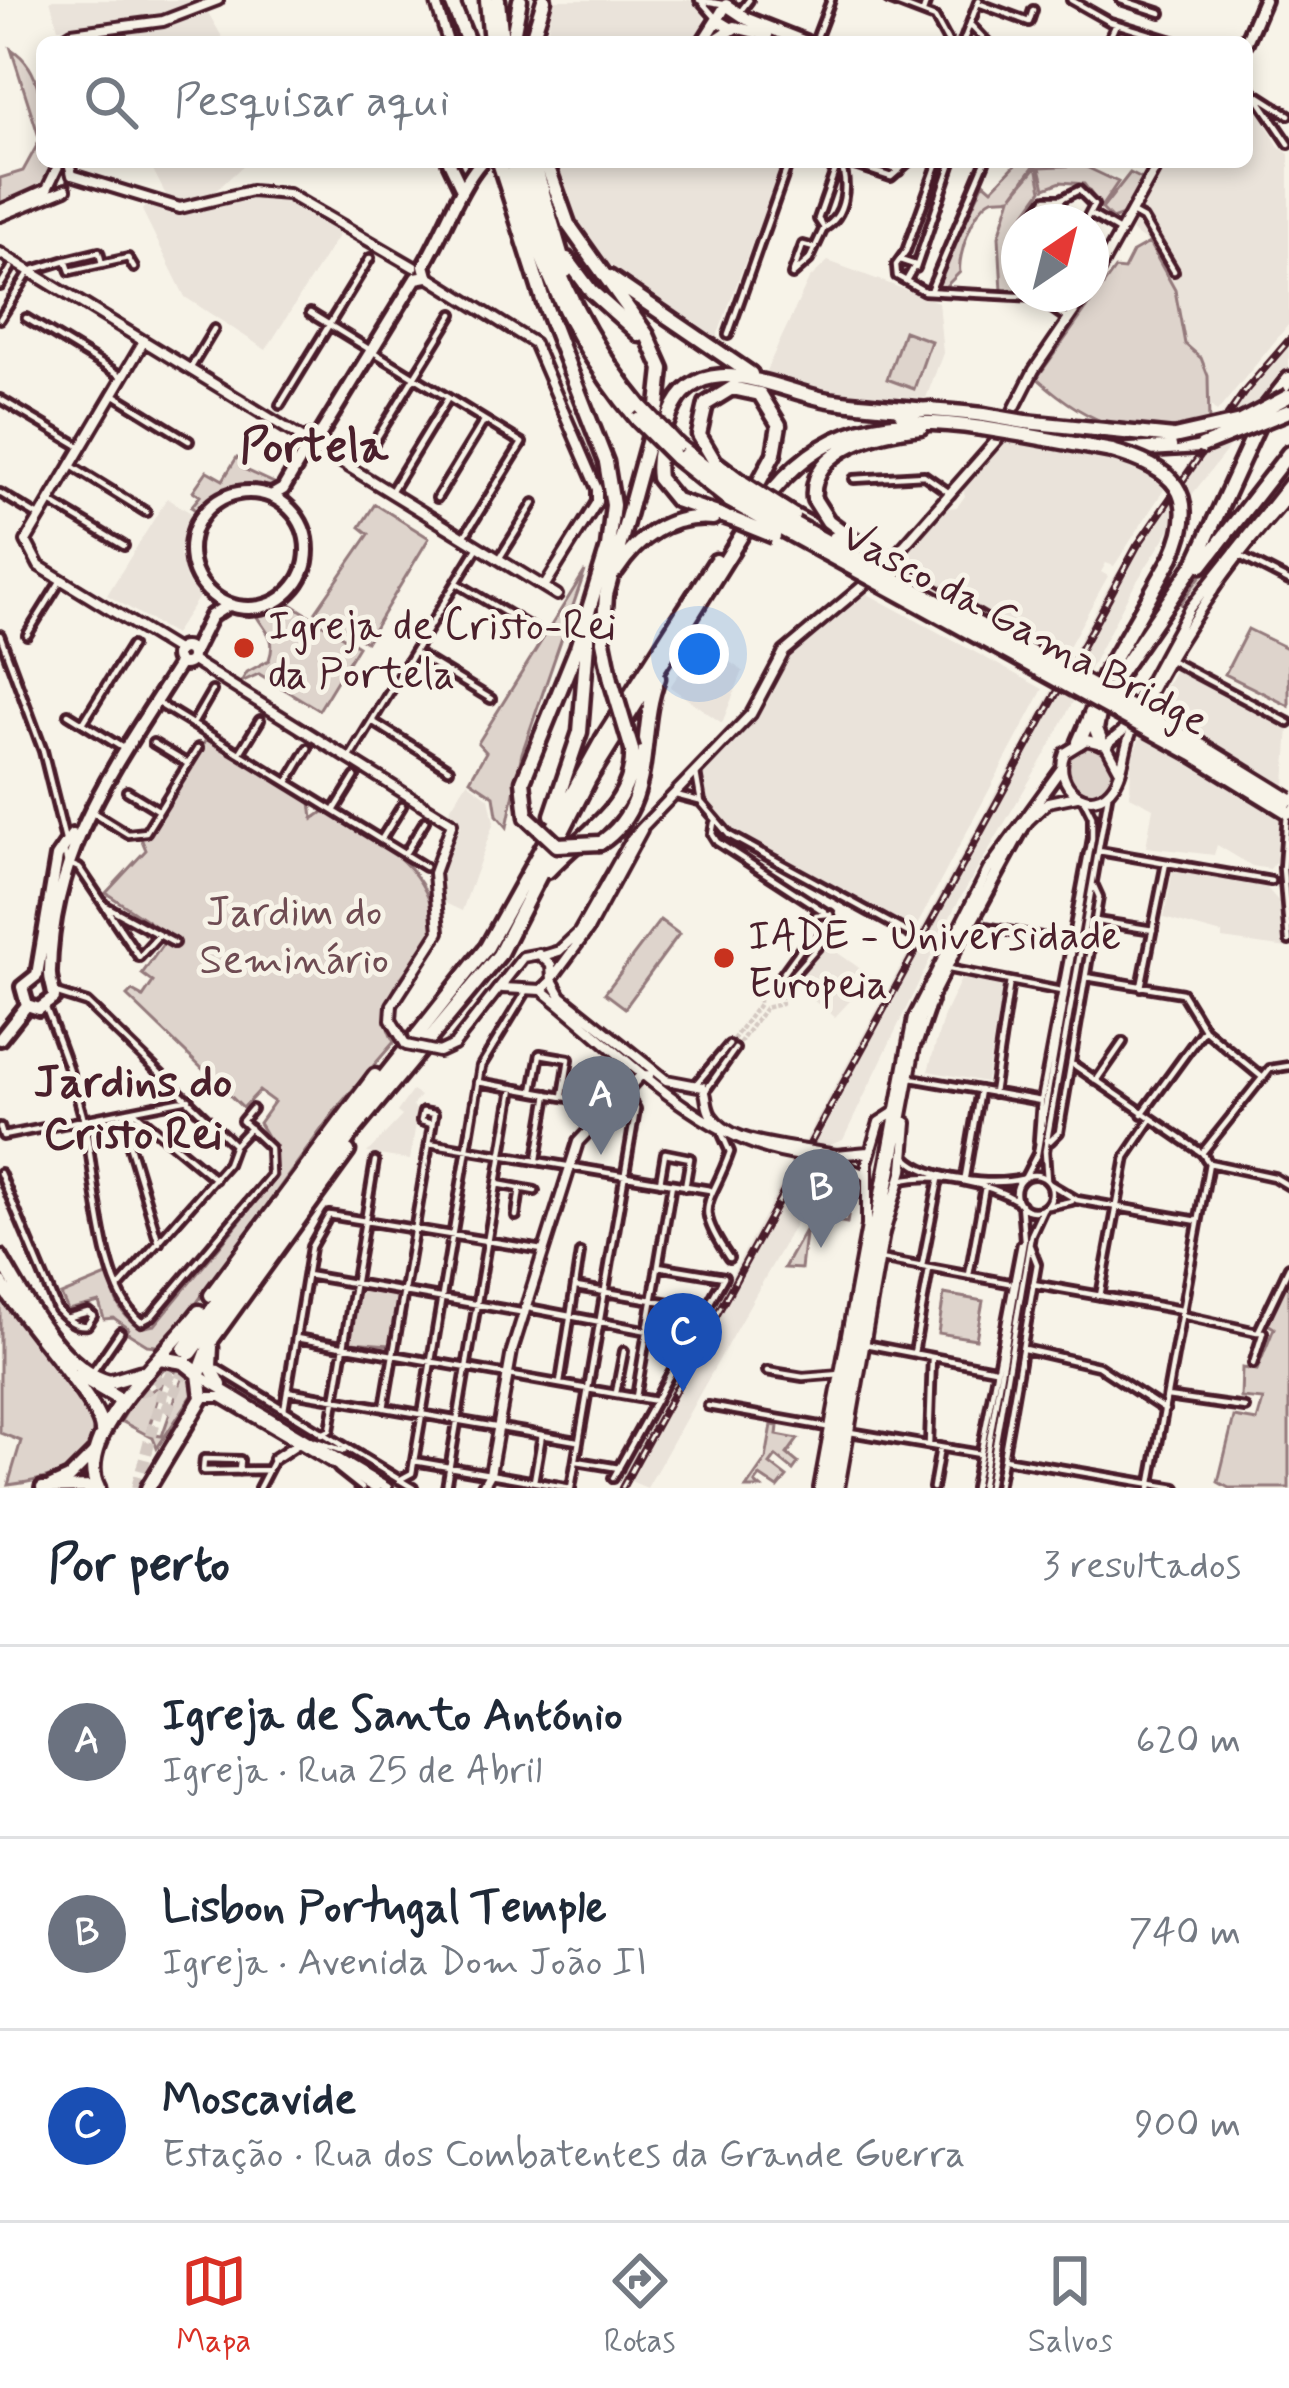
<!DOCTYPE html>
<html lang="pt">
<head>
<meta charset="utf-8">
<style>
  :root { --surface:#fff; --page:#f6f6f7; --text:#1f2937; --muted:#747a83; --line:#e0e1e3; --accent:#d93025 }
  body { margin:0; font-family:Mynerve,sans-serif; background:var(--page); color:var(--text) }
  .compass { position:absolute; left:1001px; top:204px; width:108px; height:108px; border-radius:50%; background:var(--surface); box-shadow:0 6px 18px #0003; rotate:35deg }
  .you { position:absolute; left:699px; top:654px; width:42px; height:42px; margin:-30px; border:9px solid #fff; border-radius:50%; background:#1a73e8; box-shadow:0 0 0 18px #1a73e833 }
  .badge { display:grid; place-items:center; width:78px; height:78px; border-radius:50%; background:var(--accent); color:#fff; font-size:39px; font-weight:700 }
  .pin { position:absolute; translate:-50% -99px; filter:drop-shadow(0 3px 6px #0008) }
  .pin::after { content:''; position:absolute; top:63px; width:42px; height:36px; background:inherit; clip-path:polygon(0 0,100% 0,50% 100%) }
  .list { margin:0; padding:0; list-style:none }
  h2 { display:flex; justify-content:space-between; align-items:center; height:156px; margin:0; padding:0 48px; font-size:51px }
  h2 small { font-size:39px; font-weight:400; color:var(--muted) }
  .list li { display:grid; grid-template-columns:78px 1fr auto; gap:36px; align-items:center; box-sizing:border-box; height:192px; padding:0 48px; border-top:3px solid var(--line) }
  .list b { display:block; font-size:45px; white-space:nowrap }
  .list p { margin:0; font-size:39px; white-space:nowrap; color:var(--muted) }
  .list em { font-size:39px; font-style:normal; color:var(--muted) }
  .icon { flex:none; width:66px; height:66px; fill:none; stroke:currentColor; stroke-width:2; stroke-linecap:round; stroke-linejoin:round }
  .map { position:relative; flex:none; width:1289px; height:1488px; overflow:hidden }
  .search { position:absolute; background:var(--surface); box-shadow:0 6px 18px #0003; left:36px; right:36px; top:36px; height:132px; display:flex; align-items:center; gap:30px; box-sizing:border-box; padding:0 42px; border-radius:18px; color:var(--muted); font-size:45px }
  .sheet { height:732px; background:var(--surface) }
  nav { display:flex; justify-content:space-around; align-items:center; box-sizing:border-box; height:168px; border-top:3px solid var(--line); background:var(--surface); font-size:33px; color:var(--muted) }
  nav a { display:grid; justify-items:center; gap:6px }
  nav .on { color:var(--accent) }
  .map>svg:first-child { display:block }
  .built { fill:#eae3da }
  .green { fill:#ded4cc; stroke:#947a7c; stroke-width:3; fill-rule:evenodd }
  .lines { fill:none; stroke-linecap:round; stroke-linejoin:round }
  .street-tunnel { stroke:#d4c9c2; stroke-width:4.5; stroke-dasharray:4.5 2; stroke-linecap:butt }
  .highway-tunnel { stroke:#d4c9c2; stroke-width:12; stroke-dasharray:12 6; stroke-linecap:butt }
  .street-casing { stroke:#4a1f2b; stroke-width:14 }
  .secondary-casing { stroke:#4a1f2b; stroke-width:16 }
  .primary-casing { stroke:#4a1f2b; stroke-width:20 }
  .highway-casing { stroke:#4a1f2b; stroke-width:21 }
  .street { stroke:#f7f3e8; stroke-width:4.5 }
  .secondary { stroke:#f7f3e8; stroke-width:8 }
  .primary { stroke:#f7f3e8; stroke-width:10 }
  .highway { stroke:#f7f3e8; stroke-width:12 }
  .rail-casing { stroke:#4a1f2b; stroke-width:8 }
  .rail { stroke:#f7f3e8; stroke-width:3; stroke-dasharray:9; stroke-linecap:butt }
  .secondary-bridge-casing { stroke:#4a1f2b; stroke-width:16; stroke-linecap:butt }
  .highway-bridge-casing { stroke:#4a1f2b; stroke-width:21; stroke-linecap:butt }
  .secondary-bridge { stroke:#f7f3e8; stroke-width:8 }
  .highway-bridge { stroke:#f7f3e8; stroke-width:12 }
  .poi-dot { fill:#c8321e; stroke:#f7f3e8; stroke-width:4.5 }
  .labels { text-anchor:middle; stroke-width:10; stroke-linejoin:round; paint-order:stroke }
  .poi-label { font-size:42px; fill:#4a1f2b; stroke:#f7f3e8; text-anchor:start }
  .street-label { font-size:42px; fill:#4a1f2b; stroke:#f7f3e8 }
  .park-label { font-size:42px; fill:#6f4c53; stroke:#f7f3e8 }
  .neighbourhood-label { font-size:45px; font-weight:bold; fill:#4a1f2b; stroke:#f7f3e8 }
  .quarter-label { font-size:48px; font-weight:bold; fill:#4a1f2b; stroke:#f7f3e8 }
</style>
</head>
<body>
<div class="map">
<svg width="1289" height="1488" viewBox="0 0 1289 1488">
  <rect width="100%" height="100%" fill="#f7f3e8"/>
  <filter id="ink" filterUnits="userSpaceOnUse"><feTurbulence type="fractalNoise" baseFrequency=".00833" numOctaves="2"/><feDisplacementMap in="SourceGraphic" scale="24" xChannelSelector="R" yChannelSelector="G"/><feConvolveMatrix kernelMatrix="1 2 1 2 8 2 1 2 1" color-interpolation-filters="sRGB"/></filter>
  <g filter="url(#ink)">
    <path class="built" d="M50,0H210L203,4L225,42H87L83,27L58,28Z
      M554,0H690L707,8L700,33L689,42H545Z
      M1247,90L1279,147L1289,154V324L1217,412L1210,405L1201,359L1186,344L1175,290L1149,243L1131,231L1160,172L1171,162H1247Z
      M149,162H247L209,197L180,203L169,201Z
      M552,162H783L716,339L595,254L571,218Z
      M267,196L290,201L341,231L266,350L185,297L142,210L147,204L183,212Z
      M828,261L938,302L943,353L926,398L821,392L765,373L809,279Z
      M1289,334V371L1194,492L1130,592L1051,744L954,909L843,1140L827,1146L816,1165L825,1171L647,1488L621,1477L1112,580L1215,423Z
      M1005,441L1138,462L1169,482L1114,566L1106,563L1101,572L1108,576L1062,659L896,562L948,508L957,507L965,496L963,489Z
      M167,498L191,513L180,554L186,579L199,597L174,634L107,595Z
      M864,592L1043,689L913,933L728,830L699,785L701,773L754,717L787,656Z
      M700,642L743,671L722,723L670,687Z
      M1182,669L1289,727L1280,856L1270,869L1252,866L1217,845L1214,855L1146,847L1153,808L1130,796L1131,758L1158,699L1175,670Z
      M467,782L489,798L494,822L462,911L445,903L439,873L461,825L448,812Z
      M1173,869L1265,886L1281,904L1287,948L1222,939V934L1164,918Z
      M831,937L842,946L838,953L872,977L835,1017L793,985Z
      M961,979L1003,986L986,1082L928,1071L944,1015Z
      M412,1091L420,1096L412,1106L418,1111L410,1160L367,1153L402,1116L397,1112Z"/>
    <path class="green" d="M11,49C48,72 42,123 42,162H56L40,189L0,205V178L23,171L40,140Z
      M1018,162H1037L1013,195L1037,166L1042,190L1019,222V290L1002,291L999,236L1011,197C1004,199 998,197 992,199C974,207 957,257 960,272L944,288L935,286L984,182L992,189Z
      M1082,165L1118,182L1101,207L1084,184L1061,182L1045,188L1040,167Z
      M1130,173L1144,180L1123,215L1112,219L1102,209Z
      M1149,243L1175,290L1185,344L1201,358L1208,376L1209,425C1134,440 1092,428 1037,378L1115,269L1124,270L1133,252Z
      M904,331L931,341L914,389L887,379Z
      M237,457L247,463L244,469L276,484C245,497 227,477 197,511L191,507L200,496L193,491L207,471L223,480Z
      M1289,458V477L1186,608L1180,603Z
      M375,504L429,538L366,642L316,611L369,534L360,527Z
      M585,571L522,753L507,827L497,815L494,796L470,780L486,752L478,743Z
      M286,601L358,646L319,710L259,674L241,682L247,672L269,660C277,637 266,633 256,615Z
      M1248,629L1289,649V706L1225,674Z
      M207,738L311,802L313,819L326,810C377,841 427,862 436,926C419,965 367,997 394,1042L336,1109L165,1347L147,1345L126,1332L128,1328L114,1318L104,1319L99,1302L68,1310L61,1295L109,1275C115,1300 118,1313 140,1328L155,1325L277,1176L274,1148L259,1123L274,1102L259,1091L243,1108L127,996L132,991L143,997L153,982L142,974L164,943L171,947L176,940L106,893L146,850L141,838L152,829Z
      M1066 769a24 24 0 1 1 48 0a24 24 0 1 1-48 0Z
      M660,920L679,934L625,1008L605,993Z
      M832,1182L851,1199L847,1223L819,1218L816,1231L805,1234L801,1269L784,1268Z
      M1289,1275V1488H1229L1218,1482L1234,1417L1257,1421L1263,1400L1241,1398L1242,1368L1257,1370L1274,1328L1263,1321Z
      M358,1289L398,1296L390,1345L350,1342Z
      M944,1294L983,1301L976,1339L938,1333Z
      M0,1296L95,1417C96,1471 51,1479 8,1485L21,1441L0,1433Z
      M170,1365L190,1377L193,1394L157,1448L153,1438L121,1421L147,1378ZM166,1367L183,1376L162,1436L147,1434L162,1384L148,1393L144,1388Z
      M772,1425L778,1426L777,1435L798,1439L787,1454L798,1463L793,1470L776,1456L770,1464L787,1477L778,1488L760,1476L755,1483L761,1488H746L766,1459Z"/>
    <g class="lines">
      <path class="street-tunnel" d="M729,1045L759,1004V987L779,985L781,1004L765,1008L735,1049"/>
      <path class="highway-tunnel" d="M120,1396L147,1389L169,1369
        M166,1412L191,1354
        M137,1488L164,1387L184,1349"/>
      <g class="street-casing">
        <path id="street" d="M699,0L722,4
          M888,0L935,18L948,42
          M1071,0L1110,22L1176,42
          M1121,0L1161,13
          M701,1L716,18
          M978,3L1029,22L1033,10
          M740,12L749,0
          M923,12L927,0
          M970,24L987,42
          M815,42L831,0
          M963,42L979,0
          M1108,42L1116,24
          M1247,82L1289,144
          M1259,96L1289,115
          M838,162L818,219L824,228C846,216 849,184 840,162
          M846,162L891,177L908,162
          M876,162L899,171
          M938,162L906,251L896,265L897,276L924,291L1036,297L1069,320
          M1132,213L1143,219L1174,271
          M1092,215L1121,232
          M1029,222L1046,199H1061
          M1068,222L1060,210L1061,199L1079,190L1094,205L1085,222
          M814,248L803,245L792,275L809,260L824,228
          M900,260L915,265L907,279
          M102,264L99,252L66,260L70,271L128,258L134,268
          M916,268L952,162
          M0,286L11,268
          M931,289L985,162
          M310,313L522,443L464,537
          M26,318L123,377
          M0,319L30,271L66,260
          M728,335L789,162
          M190,369L214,329
          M113,394L189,441
          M0,399L81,447
          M280,405L370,258
          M367,454L453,314
          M70,465L146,512
          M854,479L924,475L951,494
          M392,490L448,398
          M0,493L38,516
          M437,498L484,421
          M52,503L124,546
          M1240,556L1289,581
          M499,559L534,503
          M458,584L535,630
          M0,635L43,751L65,840
          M27,635L61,580
          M414,652L491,699
          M1168,659L1289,723
          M156,702L425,867
          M68,714L121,747
          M372,721L449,769
          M194,722L212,691
          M83,723L131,646
          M153,743L188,764
          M241,751L260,720
          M350,757L478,547
          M696,773L701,802L729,835L912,935
          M288,782L308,748
          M127,791L158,810
          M676,795L699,801
          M334,811L355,777
          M94,813L128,834L146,832L198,748
          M1287,814L1283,868L1289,941
          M714,823L712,834L717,842L825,912
          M381,840L402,806
          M64,851L67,863L79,868
          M1099,851L1271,881
          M406,852L425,821
          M80,869L139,957L159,935
          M106,906L174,943
          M1096,921L1153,930
          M974,922L1023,832
          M974,925L1069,942
          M949,969L1061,991
          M1086,977L1182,993L1204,1029L1263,1078L1270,1069L1289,1066
          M776,983L811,935L816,915L830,914L833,929L781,988
          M1141,987L1166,863
          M55,993L87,1003L234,1145
          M46,1008C60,1045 76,1086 85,1125C96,1175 99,1289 141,1322L152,1316L271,1175L270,1148L242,1121L252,1109
          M919,1042L933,1001
          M1074,1065L1202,1153L1209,1163
          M911,1078L1041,1101
          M1096,1081L1123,1042
          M478,1082L614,1106
          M696,1084L729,1045
          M706,1090L735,1049
          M533,1091L540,1054L569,1059L563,1096
          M993,1093L1010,981
          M133,1111L215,1179
          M1142,1114L1204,1029
          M121,1117L159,1243
          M0,1127L3,1136L189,1099
          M722,1134L730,1152C711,1207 691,1202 729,1258
          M1038,1141L1041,1101L1088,853
          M1050,1141L1059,1132L1099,897L1094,886
          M429,1143L710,1190
          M1202,1153L1262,1078
          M907,1158C929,1180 993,1186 1022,1179
          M537,1159L548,1094
          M1209,1163L1274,1177L1289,1186
          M0,1173L57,1309C66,1318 74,1327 87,1325L93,1316L88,1312L66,1318
          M1016 1193a18 18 0 1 1 36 0a18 18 0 1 1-36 0Z
          M965,1177L980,1090
          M1025,1177L1037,1154L1092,838V816L1083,798
          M901,1180C936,1172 988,1183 1018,1201
          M1047,1180L1045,1151L1108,796
          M660,1182L665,1153L690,1158L685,1187
          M497,1184L535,1191
          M1050,1184L1077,1200L1198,1221
          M1048,1206L1072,1201
          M516,1216L520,1188
          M880,1259L1009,1283
          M922,1266L939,1179
          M307,1275L526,1313
          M969,1275L985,1187
          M1033,1284L1181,1310
          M119,1287L227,1164L234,1145L250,1128
          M576,1287L706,1309
          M1100,1296L1126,1157L1151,1120
          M528,1308L690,1339
          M1181,1315L1257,1332
          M296,1338L656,1401
          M865,1344L995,1369
          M1024,1349L1098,1366L1165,1410
          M914,1353L929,1270
          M1253,1364L1263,1332H1258L1289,1267
          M218,1369L413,1488
          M94,1370L120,1332
          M767,1371L803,1377L841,1374
          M560,1383L580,1253
          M287,1391L577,1441
          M616,1393L624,1351
          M636,1397L672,1184
          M1167,1397L1245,1408
          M708,1406L832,1428
          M384,1408L434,1114L423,1112L421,1121L432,1124
          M284,1410L311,1247L329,1215L542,1250
          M850,1432L980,1454
          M322,1434L330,1430L375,1161
          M315,1441L344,1451
          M929,1445L932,1357
          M1004,1459L1176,1488
          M414,1461L571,1488
          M577,1461L619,1468
          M338,1469L362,1488
          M239,1471L240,1460L204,1459L203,1471L268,1470
          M613,1478L724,1277L658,1266
          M399,1480L412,1473L481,1066L527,990
          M534,1481L542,1435
          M259,1488L274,1459
          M446,1488L513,1088
          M571,1488L636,1109L626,1092
          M933,1488L940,1448
          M974,1488L1021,1244
          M981,1488L1024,1240L1021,1204
          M988,1488L1031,1235L1043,1209
          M998,1488L1037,1264L1030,1246
          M1150,1488L1209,1163"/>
      </g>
      <g class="secondary-casing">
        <path id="secondary" d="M435,0L448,42
          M58,42L72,33L163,21L218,0
          M69,162L72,175
          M72,175L180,208L251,191L288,194L414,267
          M0,210L47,189L60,162
          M0,216L66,189
          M0,253L307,441
          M427,276L534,343L597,489V502L544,587
          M1091,285L1159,162
          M144,341L26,541L39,566L178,651
          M1009,419L1034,370L1086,294
          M320,449L557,595
          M887,565L1003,433
          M191,660L452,823L434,873L439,932L392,1005
          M1106,745L1123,731L1189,609L1289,483
          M1119,769L1106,745L1086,740L1065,753C1051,786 1092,818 1114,785C1124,771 1124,749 1131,733C1153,680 1186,629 1219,582C1240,552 1265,523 1289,496
          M543,956L559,951L579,932L632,838L751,714L784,652L871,579
          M554,976L588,930L642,830
          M552,980L561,996L666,1080L703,1087C708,1097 705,1105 711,1115C727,1140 767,1143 793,1148
          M542,990C617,1048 697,1138 790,1154
          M454,1045L523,957L539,954L551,965L552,980L542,990L503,988
          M836,1155L868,1152
          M835,1162L865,1175
          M200,1376L387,1488
          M203,1397H221L375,1488
          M274,1459L297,1444
          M482,1488L490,1474L512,1351L578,1142L640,1076L649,1075
          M819,1488L867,1226V1163L879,1122L893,1113L907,1123L903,1170L884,1233L839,1488
          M825,1488L913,1018L988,870L1061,769
          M832,1488L920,1020L995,874L1028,821L1048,802L1077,796"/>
      </g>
      <g class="primary-casing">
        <path id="primary" d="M735,27L767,35
          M732,29L717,20L726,5L747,19L805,42
          M703,42L717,20
          M713,42L734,28
          M1246,42L1264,0
          M449,162L461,187
          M306 445a8 8 0 1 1 16 0a8 8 0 1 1-16 0Z
          M318,438L416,278L427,276L424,265C443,233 459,187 481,162
          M191 550a58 58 0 1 1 116 0a58 58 0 1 1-116 0Z
          M271,496L283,489L307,448
          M176 656a8 8 0 1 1 16 0a8 8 0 1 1-16 0Z
          M192,654L211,616L228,605
          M37,975L57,857L72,835
          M27,1005L39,1009L54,998C54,987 49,981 50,971C52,847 118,762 180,663
          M27,1005L22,987L37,975
          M0,1039L27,1005
          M51,1486L69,1478L94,1453
          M42,1488L96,1487"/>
      </g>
      <g class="highway-casing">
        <path id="highway" d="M451,0L468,42
          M487,0L491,42
          M498,0L502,42
          M512,42L520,0
          M531,42L544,0
          M499,162L544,303L606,462L613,505L608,547L577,648L523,781L527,817
          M512,162C535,257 574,345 638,420
          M523,162C545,252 581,335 641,407
          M534,162L566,271
          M546,162L568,224L647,335L662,369L658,406L606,595L603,641L611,680
          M567,259L591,291L640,335
          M609,277L751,374
          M901,413L930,409
          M1025,422L1174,437
          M1025,435L1112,451L1202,446
          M677,445L736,492
          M675,457L730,501
          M743,483L715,462L699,435L706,404L732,388L760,394L779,425L774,454L751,497
          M814,499C809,447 882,431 921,427
          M763,503C823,422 890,415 982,428
          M793,515L835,538
          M732,519L676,500L658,478C655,456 662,435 670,415C699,341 781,394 835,401C884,408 935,409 984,415
          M1202,565L1289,453
          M888,566L1008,636
          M616,571C639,536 670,514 713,518
          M1104,676L1172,557
          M1100,709L1096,729L1101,742
          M1091,714L1195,563L1266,408L1289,379
          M1079,742L1092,712
          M552,815L580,732L588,630
          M600,843C658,805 636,734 658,678
          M548,871C582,834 635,807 632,750
          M0,1257C23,1297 61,1371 110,1382L140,1373
          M0,1282C19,1316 104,1406 102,1432
          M211,1295L375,1076
          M211,1347L210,1366L220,1385
          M184,1349L335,1139L487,947L602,740L716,561
          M191,1353L354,1130L499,955L589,779L751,520
          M199,1374L212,1339L348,1151
          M79,1375L116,1397
          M98,1488C70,1436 171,1350 199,1312
          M148,1488L202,1398L199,1374L184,1362L160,1358"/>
      </g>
      <use href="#street" class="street"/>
      <use href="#secondary" class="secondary"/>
      <use href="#primary" class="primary"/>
      <use href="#highway" class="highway"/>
      <g class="rail-casing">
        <path id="rail" d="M622,1488L1137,546L1245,391L1289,340"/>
      </g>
      <use href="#rail" class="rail"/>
      <g class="secondary-bridge-casing">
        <path id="secondary-bridge" d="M392,1005L391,1020L406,1045L439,1052L454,1045
          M793,1148L836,1155
          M790,1154L835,1162"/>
      </g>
      <g class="highway-bridge-casing">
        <path id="highway-bridge" d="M641,407L677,445
          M984,415L1025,422
          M638,420L675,457
          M982,428L1025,435
          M1174,437L1240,422L1289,396
          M1202,446L1289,411
          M1112,451C1172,468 1202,492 1172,557
          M743,483L793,515
          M736,492L1198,744L1289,800
          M814,499L828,521L888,566
          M730,501L1193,754L1288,812
          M732,519L774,536
          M835,538L855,549
          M611,680L632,750
          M527,817L557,845L600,843"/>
      </g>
      <use href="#secondary-bridge" class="secondary-bridge"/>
      <use href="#highway-bridge" class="highway-bridge"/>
    </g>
  </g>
  <g class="poi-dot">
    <circle cx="244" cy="648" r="12"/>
    <circle cx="724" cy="958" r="12"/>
  </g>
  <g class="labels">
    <g class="poi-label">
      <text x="268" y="639">Igreja de Cristo-Rei<tspan x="268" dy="48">da Portela</tspan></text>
      <text x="748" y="949">IADE - Universidade<tspan x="748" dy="48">Europeia</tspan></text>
    </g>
    <g class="street-label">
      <text transform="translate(1026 627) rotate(28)" y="15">Vasco da Gama Bridge</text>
    </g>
    <g class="park-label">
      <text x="294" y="925">Jardim do<tspan x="294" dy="48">Seminário</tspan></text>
    </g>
    <g class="neighbourhood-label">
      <text x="133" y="1096">Jardins do<tspan x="133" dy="52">Cristo Rei</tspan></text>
    </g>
    <g class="quarter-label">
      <text x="314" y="461">Portela</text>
    </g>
  </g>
</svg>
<svg class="compass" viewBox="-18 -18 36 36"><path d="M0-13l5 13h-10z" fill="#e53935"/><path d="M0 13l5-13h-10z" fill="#747a83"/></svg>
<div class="you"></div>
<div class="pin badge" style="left:601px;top:1155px;background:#6b7280">A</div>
<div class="pin badge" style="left:821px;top:1248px;background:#6b7280">B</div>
<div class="pin badge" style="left:683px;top:1392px;background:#1a4fb4">C</div>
<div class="search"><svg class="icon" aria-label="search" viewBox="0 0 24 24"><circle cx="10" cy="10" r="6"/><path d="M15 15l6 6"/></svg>Pesquisar aqui</div>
</div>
<section class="sheet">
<h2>Por perto<small>3 resultados</small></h2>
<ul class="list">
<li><span class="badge" style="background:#6b7280">A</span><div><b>Igreja de Santo António</b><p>Igreja · Rua 25 de Abril</p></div><em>620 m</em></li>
<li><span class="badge" style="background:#6b7280">B</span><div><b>Lisbon Portugal Temple</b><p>Igreja · Avenida Dom João II</p></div><em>740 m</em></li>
<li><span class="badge" style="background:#1a4fb4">C</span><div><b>Moscavide</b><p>Estação · Rua dos Combatentes da Grande Guerra</p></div><em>900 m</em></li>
</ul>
</section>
<nav>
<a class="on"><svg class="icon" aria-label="map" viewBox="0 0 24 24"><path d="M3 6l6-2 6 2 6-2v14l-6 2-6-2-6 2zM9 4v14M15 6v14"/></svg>Mapa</a>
<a><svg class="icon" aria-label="directions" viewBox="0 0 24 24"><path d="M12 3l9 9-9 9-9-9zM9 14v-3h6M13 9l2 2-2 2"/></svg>Rotas</a>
<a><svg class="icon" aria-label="saved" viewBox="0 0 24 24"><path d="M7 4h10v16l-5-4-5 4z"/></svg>Salvos</a>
</nav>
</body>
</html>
